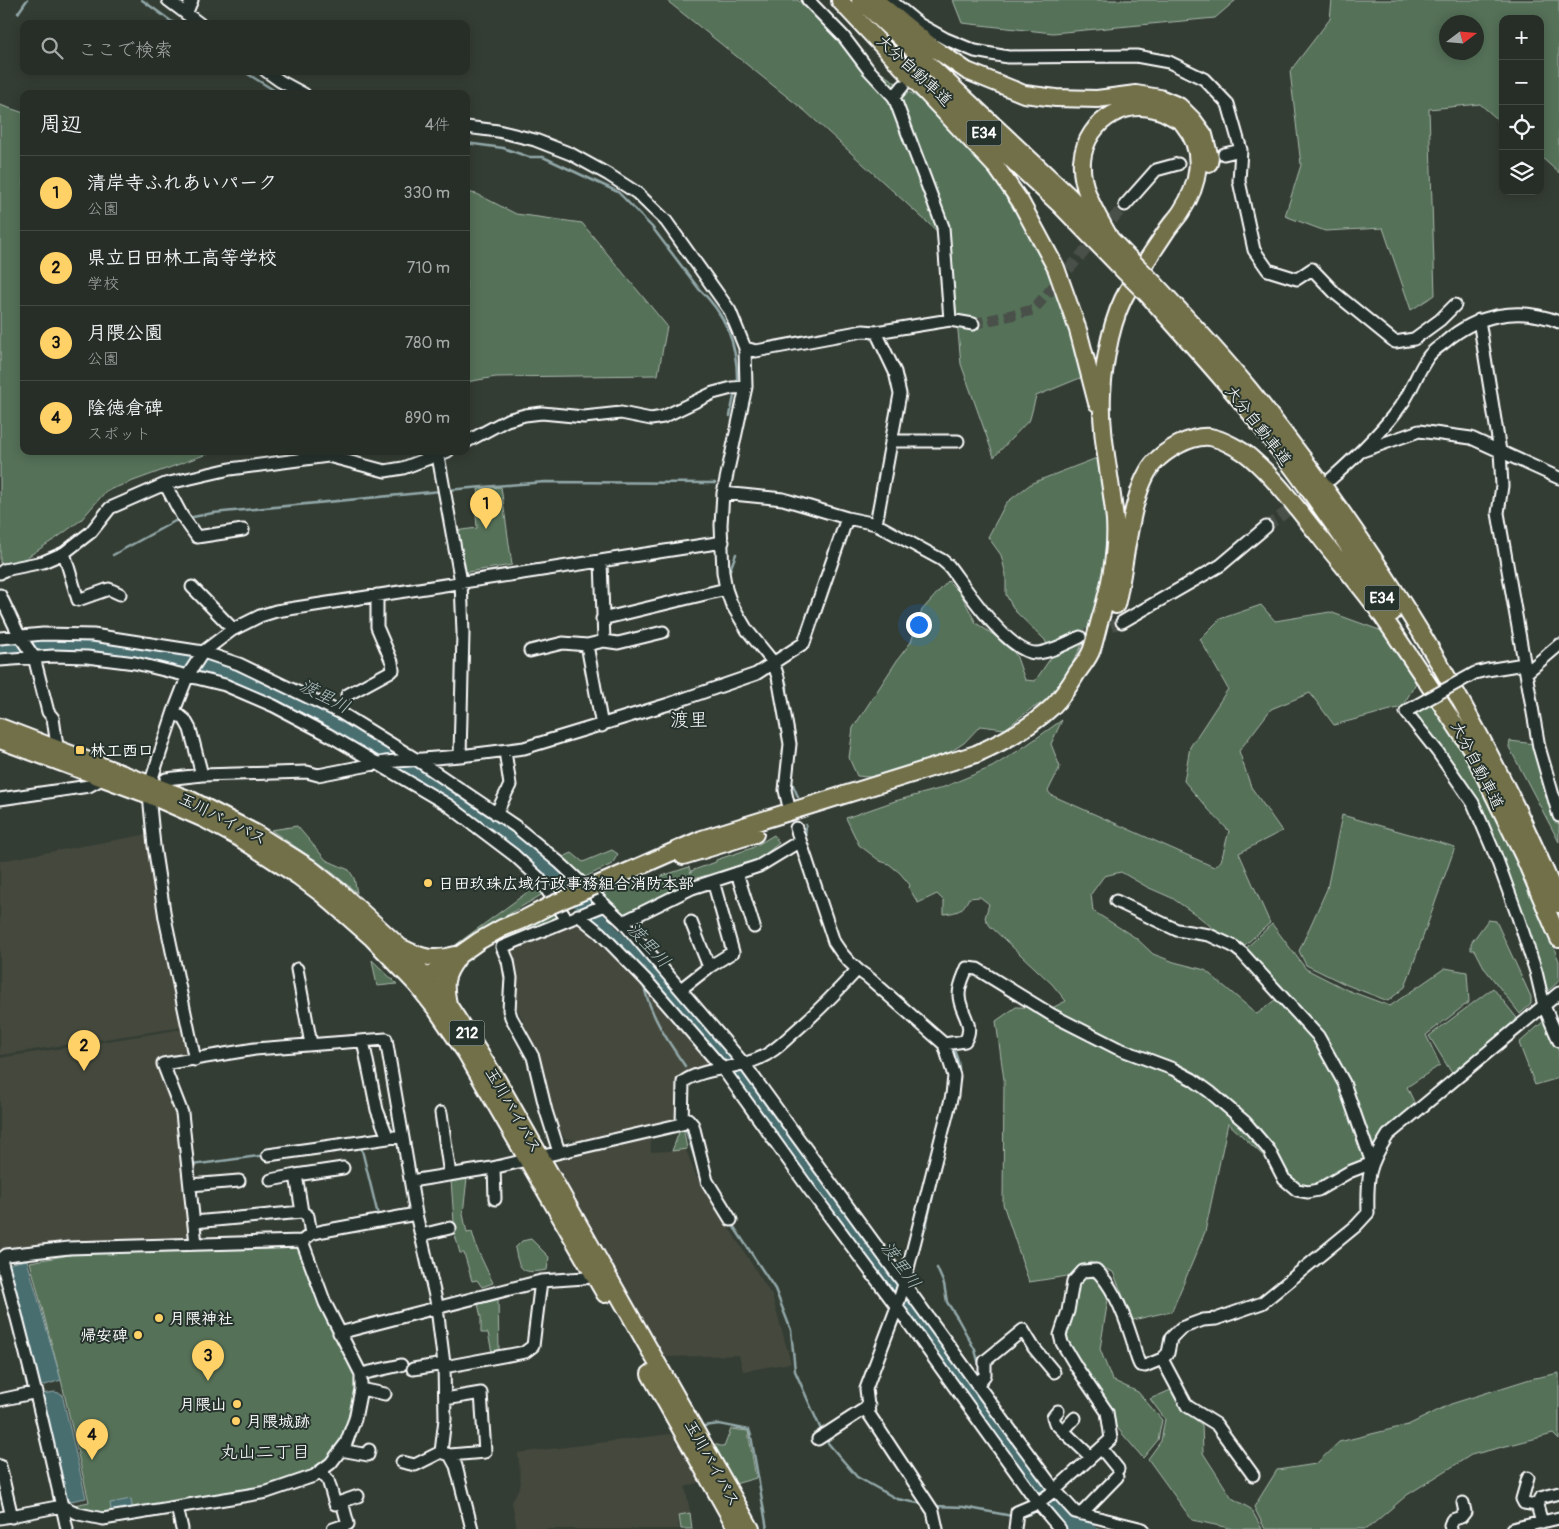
<!DOCTYPE html>
<html lang="ja">
<head>
<meta charset="utf-8">
<style>
  :root { --surface:#272e27; --page:#2f362f; --text:#f1f3f6; --muted:#a4a8a7; --line:#434a44; --accent:#ffd166 }
  body { margin:0; font-family:Pangolin,"Klee One",sans-serif; background:var(--page); color:var(--text) }
  .controls { position:absolute; right:15px; top:15px; display:grid; overflow:hidden; border-radius:10px; box-shadow:0 2px 12px #0003 }
  .controls button { width:45px; height:45px; display:grid; place-items:center; padding:0; border:0; border-bottom:1px solid var(--line); background:var(--surface); color:var(--text); font:25px sans-serif }
  .compass { position:absolute; left:1439px; top:15px; width:45px; height:45px; border-radius:50%; background:var(--surface); box-shadow:0 2px 12px #0003; rotate:74deg }
  .you { position:absolute; left:918px; top:624px; width:18px; height:18px; margin:-12px; border:4px solid #fff; border-radius:50%; background:#1a73e8; box-shadow:0 0 0 8px #1a73e833 }
  .badge { display:grid; place-items:center; width:32px; height:32px; border-radius:50%; background:var(--accent); color:#111; font-size:16px; font-weight:700 }
  .pin { position:absolute; translate:-50% -41px; filter:drop-shadow(0 1px 2px #0008) }
  .pin::after { content:''; position:absolute; top:26px; width:18px; height:15px; background:inherit; clip-path:polygon(0 0,100% 0,50% 100%) }
  .list { margin:0; padding:0; list-style:none }
  h2 { display:flex; justify-content:space-between; align-items:center; height:65px; margin:0; padding:0 20px; font-size:21px }
  h2 small { font-size:16px; font-weight:400; color:var(--muted) }
  .list li { display:grid; grid-template-columns:32px 1fr auto; gap:15px; align-items:center; box-sizing:border-box; height:75px; padding:0 20px; border-top:1px solid var(--line) }
  .list b { display:block; font-size:19px; white-space:nowrap }
  .list p { margin:0; font-size:16px; white-space:nowrap; color:var(--muted) }
  .list em { font-size:16px; font-style:normal; color:var(--muted) }
  .icon { flex:none; width:28px; height:28px; fill:none; stroke:currentColor; stroke-width:2; stroke-linecap:round; stroke-linejoin:round }
  .map { position:relative; flex:none; width:1559px; height:1529px; overflow:hidden }
  .search { position:absolute; background:var(--surface); box-shadow:0 2px 12px #0003; left:20px; top:20px; width:450px; height:55px; display:flex; align-items:center; gap:12px; box-sizing:border-box; padding:0 18px; border-radius:10px; color:var(--muted); font-size:19px }
  .panel { position:absolute; background:var(--surface); box-shadow:0 2px 12px #0003; left:20px; top:90px; width:450px; height:365px; border-radius:10px }
  .map>svg:first-child { display:block }
  .built { fill:#44483d }
  .green { fill:#547159; stroke:#aab8ac; fill-rule:evenodd }
  .water { fill:#4a6e70; stroke:#92a8a9 }
  .lines { fill:none; stroke-linecap:round; stroke-linejoin:round }
  .stream { stroke:#92a8a9; stroke-width:2.5 }
  .river { stroke:#4a6e70; stroke-width:16 }
  .minor-tunnel { stroke:#485048; stroke-width:11; stroke-dasharray:11 5.5; stroke-linecap:butt }
  .minor-casing { stroke:#fff; stroke-width:15 }
  .highway-casing { stroke:#fff; stroke-width:20 }
  .minor { stroke:#26332d; stroke-width:11 }
  .highway { stroke:#726f4a; stroke-width:16 }
  .minor-bridge-casing { stroke:#fff; stroke-width:15; stroke-linecap:butt }
  .highway-bridge-casing { stroke:#fff; stroke-width:20; stroke-linecap:butt }
  .minor-bridge { stroke:#26332d; stroke-width:11 }
  .highway-bridge { stroke:#726f4a; stroke-width:16 }
  .poi-dot { fill:#ffd166; stroke:#26332d; stroke-width:2 }
  .labels { text-anchor:middle; stroke-width:4; stroke-linejoin:round; paint-order:stroke }
  .shield { fill:#26332d; stroke:#bec2c0; stroke-width:1 }
  .shield-label { font-size:15px; font-weight:bold; fill:#fff }
  .street-label { font-size:16px; fill:#fff; stroke:#26332d }
  .poi-label { font-size:16px; font-weight:bold; fill:#fff; stroke:#26332d; text-anchor:start }
  .water-label { font-size:18px; font-style:italic; fill:#aebebf; stroke:#26332d }
  .neighbourhood-label { font-size:18px; fill:#fff; stroke:#26332d }
  .quarter-label { font-size:19px; fill:#fff; stroke:#26332d }
</style>
</head>
<body>
<div class="map">
<svg width="1559" height="1529" viewBox="0 0 1559 1529">
  <rect width="100%" height="100%" fill="#343d34"/>
  <filter id="ink" filterUnits="userSpaceOnUse"><feTurbulence type="fractalNoise" baseFrequency=".02" numOctaves="2"/><feDisplacementMap in="SourceGraphic" scale="10" xChannelSelector="R" yChannelSelector="G"/><feConvolveMatrix kernelMatrix="1 2 1 2 8 2 1 2 1" color-interpolation-filters="sRGB"/></filter>
  <g filter="url(#ink)">
    <path class="built" d="M149,834L163,927L182,1027L0,1055V861Z
      M579,920L598,936L716,1067L682,1075L677,1120L644,1129L580,1141L565,1138L557,1128L539,1056L514,1001L508,949Z
      M184,1029L191,1056L160,1062L179,1113L193,1240L0,1256V1058Z
      M650,1135L651,1152L686,1150L696,1176L772,1296L791,1363L743,1371L739,1355L665,1357L553,1157Z
      M671,1434L700,1482L685,1487L691,1516L678,1518L679,1529H517L512,1502L521,1484L518,1453Z"/>
    <path class="green" d="M666,0H798L845,48L940,113L986,165L1049,266L1085,376L1036,396L1030,419L994,457L961,364L950,243L805,111Z
      M953,0H1236L1215,18L1053,33L962,23Z
      M1332,0H1559V173L1540,156V19H1503V124L1480,104L1429,109L1435,295L1411,310L1383,228L1325,231L1285,216L1301,165L1290,71L1330,19ZM1446,22H1476V52H1446Z
      M0,105L24,113V451H215L106,491L81,520L58,537L21,561L0,563Z
      M466,192L477,194L516,214L582,223L667,326L658,375L496,377L466,382Z
      M1102,456L1112,545L1106,590L1080,649L1061,684L1048,700L1031,709L1005,729L980,726L964,743L950,752L881,778L857,776L849,758L853,728L898,659L911,642L922,610L948,581L961,594L976,623L1004,642L1016,655L1025,680L1035,681L1052,656L1045,640L1015,611L1006,595V575L1001,555L988,537L1006,503L1032,483Z
      M501,487L512,565L461,573L454,531L477,528L475,501L480,499L478,489Z
      M1261,605L1275,621L1330,612L1382,631L1416,683L1402,707L1334,725L1310,693L1271,709L1239,751L1251,787L1282,831L1239,853L1270,923L1245,945L1219,933L1198,916L1172,898L1147,887L1121,872L1104,876L1091,894L1093,911L1136,938L1153,954L1174,962L1205,970L1257,1014L1276,999L1314,1040L1338,1082L1366,1161L1339,1171L1320,1185L1296,1186L1228,1123L1205,1232L1172,1311L1133,1320L1113,1272L1090,1262L1068,1276L1029,1282L1003,1204L1004,1080L996,1021L1016,1007L1052,1008L1066,1001L1052,984L990,926L985,918L989,904L980,897L969,898C962,911 960,912 944,914V901L937,894L918,903L909,888L910,885L900,873L889,864L880,861L859,845L846,818L895,801L939,789L992,767L1021,749L1062,720L1051,744L1060,767L1048,791L1051,795L1214,867L1221,861L1229,831L1207,808L1184,781L1190,747L1228,689L1200,639L1220,619Z
      M1432,703L1471,767L1520,864L1559,961V981L1547,992L1524,917L1494,835L1474,798L1410,714Z
      M1510,741L1535,744L1559,824V842L1509,747Z
      M1342,815L1455,847L1405,987L1388,1001L1347,985L1306,965L1299,951L1327,889Z
      M297,826L326,860L349,870L354,878L357,893L328,869L271,830Z
      M774,835L779,843L758,860L697,878L693,875L696,878L639,908L620,915L596,891L610,884H638L689,867L691,873V871L716,862V860L752,848Z
      M612,850L618,854L612,864L583,878L563,857L572,853L583,862Z
      M533,888L543,894L450,949Z
      M557,909L560,917L556,921L515,934L487,946L520,926Z
      M1488,920L1496,921L1531,997V1004L1520,1014L1485,969L1475,950H1471V943Z
      M1272,924L1306,969L1347,990L1390,1006L1445,968L1467,972L1469,1002L1426,1035L1440,1065L1407,1087L1415,1104L1385,1133L1372,1154L1348,1083L1339,1061L1321,1031L1258,965L1246,948Z
      M372,960L397,984L377,986Z
      M1493,988L1520,1022L1453,1075L1429,1036Z
      M1545,1020L1559,1052V1078L1535,1085L1519,1043Z
      M683,1126L687,1149L672,1151L681,1127Z
      M467,1178L463,1214L467,1233L472,1232L477,1249L493,1283L482,1287L477,1280L472,1281L464,1253H460L455,1235L451,1180Z
      M531,1239L549,1257L547,1270C523,1274 519,1272 515,1248L522,1241Z
      M302,1248L321,1303L355,1377L356,1394L344,1437L335,1452L319,1469L262,1489L103,1516L69,1506L89,1502L62,1384L30,1262L92,1251Z
      M1084,1274L1099,1280L1108,1299L1100,1349L1112,1380L1138,1392L1162,1420L1158,1440L1143,1458L1114,1424L1070,1349L1067,1333L1075,1287Z
      M498,1299L499,1349L492,1352L488,1333H481V1317L478,1304Z
      M1559,1373V1440L1553,1434L1471,1455L1407,1495L1367,1529H1265L1254,1507L1277,1470L1316,1464L1339,1442L1408,1425L1451,1404L1530,1379Z
      M1173,1389L1184,1410L1202,1425L1203,1453L1232,1498L1251,1509L1262,1529H1234L1192,1520L1148,1459L1161,1441L1165,1419L1150,1399Z
      M731,1429L748,1431L756,1478L735,1484L714,1444L724,1447Z
      M690,1513L692,1529H681L679,1515Z"/>
    <path class="water" d="M27,1260L61,1380L39,1387L7,1264Z
      M55,1392L62,1394L86,1498L66,1502L41,1394Z
      M131,1499L133,1512L112,1516L110,1503Z
      M1055,1501L1072,1519L1101,1529H1063L1046,1509Z"/>
    <g class="lines">
      <path class="stream" d="M142,0L175,24
        M18,13L27,0
        M243,71L280,94
        M466,143L503,148L529,157H543L618,192L652,227L699,289C726,314 738,347 737,383
        M730,416L735,391
        M447,490L545,482L715,483
        M188,518L213,513L441,491
        M113,555L175,521L180,520
        M728,575L736,554
        M755,631L776,656
        M780,663L787,686V696
        M788,701L796,743L793,765
        M791,780L798,797
        M806,825L805,838L807,844
        M644,987C652,1018 667,1040 685,1066
        M952,1046C958,1058 960,1066 959,1079
        M685,1127L698,1168
        M361,1146L378,1215
        M192,1165L266,1155
        M732,1224L775,1289L791,1330L795,1371L822,1432
        M927,1227V1222L936,1182
        M937,1268L944,1284L947,1302L958,1319L975,1350L980,1368
        M704,1426L719,1424L749,1430L751,1436L767,1529
        M826,1439L828,1443L857,1477L897,1499L923,1504
        M934,1506L964,1507L1012,1516
        M1020,1517L1033,1513"/>
      <path class="river" d="M0,651L35,647H93L176,661L227,674L294,702L378,747L464,803L562,882L646,970L728,1063L1055,1510L1068,1522L1088,1529"/>
      <path class="minor-tunnel" d="M973,324L1033,310L1125,205
        M1266,527L1317,489
        M1080,637L1122,622"/>
      <g class="minor-casing">
        <path id="minor" d="M168,0L200,24
          M808,0L843,36L868,69L894,97L943,227L950,320
          M890,0L919,24L946,39L975,51L1008,57L1136,56L1169,62L1204,79L1228,104L1241,150L1239,181L1254,250L1268,270L1297,279L1312,269L1336,294L1395,342L1414,339L1440,320L1455,305
          M186,14L192,0
          M266,71L280,81L304,94
          M894,97L903,86
          M466,127L498,131L535,140L571,154L609,175L637,193L666,221L730,311L745,348L746,387L723,493L721,525L723,572L726,589L731,603L747,630L773,662L778,677L790,744L785,790L788,803
          M1224,154L1241,150
          M1125,205L1156,170L1178,164
          M1479,320L1500,451L1502,486L1498,513L1539,747L1559,816
          M876,332L895,372L900,394L876,524
          M745,348L756,351L863,331L876,332L950,320L973,324
          M891,441H958
          M466,442L507,420L525,415L542,413L584,417L621,413L651,419L663,417L713,393L732,388L746,387
          M1362,451L1419,431L1471,438L1559,478
          M438,456L461,582L463,633L460,756
          M1331,479C1357,456 1384,430 1404,401C1413,387 1418,371 1428,357C1432,351 1439,347 1445,342C1477,314 1519,306 1559,322
          M165,484L182,516L197,537L243,530
          M723,493L783,499L847,518L876,524L942,560L949,566C965,587 1008,654 1037,653C1051,652 1067,643 1080,637
          M64,553L78,600L109,589L120,594
          M601,562L604,641
          M0,573L4,570L43,562L64,553L91,532L110,508L165,484L230,469L328,456L385,471L403,468L448,451
          M192,587L233,629
          M0,595L19,635L34,657L48,712L53,718L58,753
          M602,619L726,589
          M1122,622L1221,565L1266,527
          M0,638L43,634L93,635L203,652L239,664L341,713L417,760L515,826L560,863L623,922L745,1065L998,1413L1055,1490L1075,1512L1143,1529
          M587,645L602,726
          M530,651L563,643L587,645L604,641L618,643L663,632
          M0,660L53,656L87,657L135,663L225,685L274,706L329,735L448,805L514,855L539,878L567,920
          M1475,673L1487,670L1524,664
          M1526,673L1559,645
          M347,695L393,670L392,662L377,627V595
          M1410,709L1406,712L1437,751L1473,803L1496,857L1518,917L1536,972L1544,1006L1559,1041
          M174,711L185,720L190,729L202,775L307,772L318,775L385,762L460,756L524,748L669,704L756,674L804,643L847,518
          M166,779L202,775
          M0,799L89,786L102,779
          M496,814L510,785L505,751
          M796,828L834,942C843,957 855,969 869,978L944,1044L954,1076L952,1095L904,1284L897,1307L866,1389L869,1414L933,1511L937,1529
          M737,873L754,927
          M1116,901L1177,930L1209,935L1233,946L1242,953L1318,1036L1344,1083L1372,1163
          M578,915L600,933L646,980L723,1069L809,1189L897,1307L1038,1503L1060,1529
          M623,922L692,888L759,866L800,841
          M691,922L709,967
          M297,969L311,1044
          M681,989L709,967L733,952L713,881
          M363,1041L377,1110L388,1138
          M944,1044L965,1041C976,1024 959,1012 959,995C959,985 964,976 967,968L977,969L1052,1015L1117,1048L1173,1069L1192,1079L1210,1092L1245,1122L1269,1150L1284,1179L1297,1190L1308,1192L1318,1190L1349,1172L1372,1163
          M195,1060L165,918L154,846L149,795L153,775L174,711L188,675L203,652L232,630L260,616L276,611L723,542
          M441,1113L450,1175
          M682,1120L688,1119L693,1125L707,1181L731,1220
          M559,1152L546,1111L533,1057L511,1017L509,1010L511,978L508,961L502,947L605,905
          M268,1155L402,1136
          M494,1168L495,1199
          M271,1180L296,1175
          M411,1181L492,1168L682,1124L683,1082C701,1068 737,1069 760,1058C772,1053 781,1044 791,1035C814,1015 836,993 857,970
          M190,1185L239,1181
          M302,1212L308,1216L311,1234
          M194,1222L302,1212L296,1175L343,1168
          M421,1235L450,1228
          M302,1241L311,1234L323,1231L416,1214
          M196,1244L182,1113L163,1064L255,1049L386,1039L416,1214L436,1300L444,1364L445,1419L441,1452L450,1455L456,1466L472,1529
          M339,1333L541,1281L585,1278L599,1273
          M1162,1359L1187,1406L1216,1424L1253,1475
          M444,1367L525,1352L533,1346L541,1281
          M413,1369L444,1364
          M361,1374L401,1365
          M977,1385L985,1375V1361L1023,1330L1034,1348L1054,1372
          M361,1389L385,1394
          M445,1399L481,1393L485,1452L450,1455
          M0,1400L37,1392
          M1058,1411L1053,1417L1055,1423L1091,1457
          M1063,1431L1075,1418
          M818,1439L869,1406
          M1101,1448L1118,1469
          M341,1450L368,1455L369,1450
          M402,1462L415,1465L441,1452
          M0,1466L12,1517
          M320,1471L328,1480L335,1504L358,1496
          M1528,1478L1522,1499L1524,1503L1537,1505L1542,1523
          M1537,1505L1540,1498L1559,1493
          M177,1507L182,1529
          M1081,1514L1117,1477
          M0,1518L62,1506L79,1514L103,1519L267,1492L314,1476L331,1463L346,1443L355,1419L361,1389V1374L325,1303L302,1241L69,1248L6,1255L1,1259C26,1349 47,1438 67,1529
          M333,1529L348,1524L342,1502
          M1015,1529L1017,1512L1038,1503L1055,1490L1111,1439L1107,1412L1077,1368L1062,1343L1060,1335L1068,1311L1073,1282L1083,1271L1096,1270C1113,1286 1125,1317 1132,1339C1135,1348 1135,1356 1140,1365L1145,1366L1162,1359L1168,1353L1171,1338L1181,1328L1203,1320L1216,1319L1262,1303L1356,1226L1368,1213C1367,1177 1368,1166 1388,1135L1559,993
          M1451,1529L1450,1525L1452,1520L1461,1517L1465,1512L1463,1503
          M1512,1529L1559,1518"/>
      </g>
      <g class="highway-casing">
        <path id="highway" d="M860,0L1069,196L1130,259
          M875,0L932,47L967,71L1024,94L1056,98L1097,99L1136,94L1160,98L1179,106L1193,120L1204,135L1210,158L1209,163
          M840,1L997,168L1020,201L1056,268L1078,330L1097,403
          M939,92L1060,205L1124,271
          M1154,283C1187,318 1220,353 1250,390C1375,546 1483,719 1559,904
          M1147,294C1178,329 1210,364 1240,400C1295,467 1345,539 1392,613
          M1116,605C1126,566 1129,494 1153,464C1165,450 1191,435 1210,437C1222,439 1242,450 1250,457C1277,480 1298,510 1320,537C1340,563 1363,588 1381,614C1412,659 1442,705 1472,750
          M0,727L191,800L255,833L310,868L340,892L401,948L449,1006L497,1080L751,1529
          M0,740L149,795L204,819L241,839L298,876L322,894L372,938L417,985L436,1009L466,1053L605,1294
          M1468,742L1524,857L1559,939
          M683,856L755,834
          M595,886L702,839L976,754C1003,742 1031,727 1052,707C1062,697 1070,685 1077,673C1082,666 1089,658 1092,649C1096,637 1098,625 1102,613C1111,583 1117,552 1115,520C1111,478 1100,436 1102,394C1103,375 1106,356 1110,338C1114,321 1119,305 1128,290C1140,270 1154,250 1167,230C1171,224 1177,218 1181,212C1199,185 1206,152 1184,125C1181,120 1174,118 1169,115C1131,93 1086,119 1082,161C1080,190 1098,216 1111,240
          M404,949C422,958 435,961 455,955
          M418,984L479,941L502,928L524,919L549,906
          M448,1004C444,984 444,976 457,959
          M650,1374L737,1529"/>
      </g>
      <use href="#minor" class="minor"/>
      <use href="#highway" class="highway"/>
      <g class="minor-bridge-casing">
        <path id="minor-bridge" d="M1410,709L1475,673"/>
      </g>
      <g class="highway-bridge-casing">
        <path id="highway-bridge" d="M1130,259L1154,283
          M1124,271L1147,294
          M549,906L595,886"/>
      </g>
      <use href="#minor-bridge" class="minor-bridge"/>
      <use href="#highway-bridge" class="highway-bridge"/>
    </g>
  </g>
  <g class="poi-dot">
    <rect x="75" y="745" width="10" height="10" rx="2.5"/>
    <circle cx="428" cy="883" r="5"/>
    <circle cx="159" cy="1318" r="5"/>
    <circle cx="138" cy="1335" r="5"/>
    <circle cx="237" cy="1404" r="5"/>
    <circle cx="236" cy="1421" r="5"/>
  </g>
  <g class="labels">
    <g class="shield">
      <rect x="966.5" y="120.5" width="35" height="25" rx="4"/>
      <rect x="1364.5" y="585.5" width="35" height="25" rx="4"/>
      <rect x="449.5" y="1020.5" width="35" height="25" rx="4"/>
    </g>
    <g class="shield-label">
      <text x="984" y="138">E34</text>
      <text x="1382" y="603">E34</text>
      <text x="467" y="1038">212</text>
    </g>
    <g class="street-label">
      <text transform="translate(915 70) rotate(43)" y="6">大分自動車道</text>
      <text transform="translate(1259 425) rotate(52)" y="6">大分自動車道</text>
      <text transform="translate(1478 765) rotate(63)" y="6">大分自動車道</text>
      <text transform="translate(223 818) rotate(27)" y="6">玉川バイパス</text>
      <text transform="translate(514 1110) rotate(60)" y="6">玉川バイパス</text>
      <text transform="translate(713 1463) rotate(61)" y="6">玉川バイパス</text>
    </g>
    <g class="poi-label">
      <text x="90" y="756">林工西口</text>
      <text x="438" y="889">日田玖珠広域行政事務組合消防本部</text>
      <text x="169" y="1324">月隈神社</text>
      <text x="128" y="1341" text-anchor="end">帰安碑</text>
      <text x="227" y="1410" text-anchor="end">月隈山</text>
      <text x="246" y="1427">月隈城跡</text>
    </g>
    <g class="water-label">
      <text transform="translate(325 696) rotate(27)" y="6">渡里川</text>
      <text transform="translate(649 945) rotate(47)" y="6">渡里川</text>
      <text transform="translate(901 1265) rotate(54)" y="6">渡里川</text>
    </g>
    <g class="neighbourhood-label">
      <text x="265" y="1458">丸山二丁目</text>
    </g>
    <g class="quarter-label">
      <text x="689" y="726">渡里</text>
    </g>
  </g>
</svg>
<div class="controls">
<button>+</button>
<button>−</button>
<button><svg class="icon" aria-label="locate" viewBox="0 0 24 24"><circle cx="12" cy="12" r="6"/><path d="M12 2v4M12 18v4M2 12h4M18 12h4"/></svg></button>
<button><svg class="icon" aria-label="layers" viewBox="0 0 24 24"><path d="M12 4l9 5-9 5-9-5zM3 14l9 5 9-5"/></svg></button>
</div>
<svg class="compass" viewBox="-18 -18 36 36"><path d="M0-13l5 13h-10z" fill="#e53935"/><path d="M0 13l5-13h-10z" fill="#a4a8a7"/></svg>
<div class="you"></div>
<div class="pin badge" style="left:486px;top:529px">1</div>
<div class="pin badge" style="left:84px;top:1071px">2</div>
<div class="pin badge" style="left:208px;top:1381px">3</div>
<div class="pin badge" style="left:92px;top:1460px">4</div>
<div class="search"><svg class="icon" aria-label="search" viewBox="0 0 24 24"><circle cx="10" cy="10" r="6"/><path d="M15 15l6 6"/></svg>ここで検索</div>
<section class="panel">
<h2>周辺<small>4件</small></h2>
<ul class="list">
<li><span class="badge">1</span><div><b>清岸寺ふれあいパーク</b><p>公園</p></div><em>330 m</em></li>
<li><span class="badge">2</span><div><b>県立日田林工高等学校</b><p>学校</p></div><em>710 m</em></li>
<li><span class="badge">3</span><div><b>月隈公園</b><p>公園</p></div><em>780 m</em></li>
<li><span class="badge">4</span><div><b>陰徳倉碑</b><p>スポット</p></div><em>890 m</em></li>
</ul>
</section>
</div>
</body>
</html>
